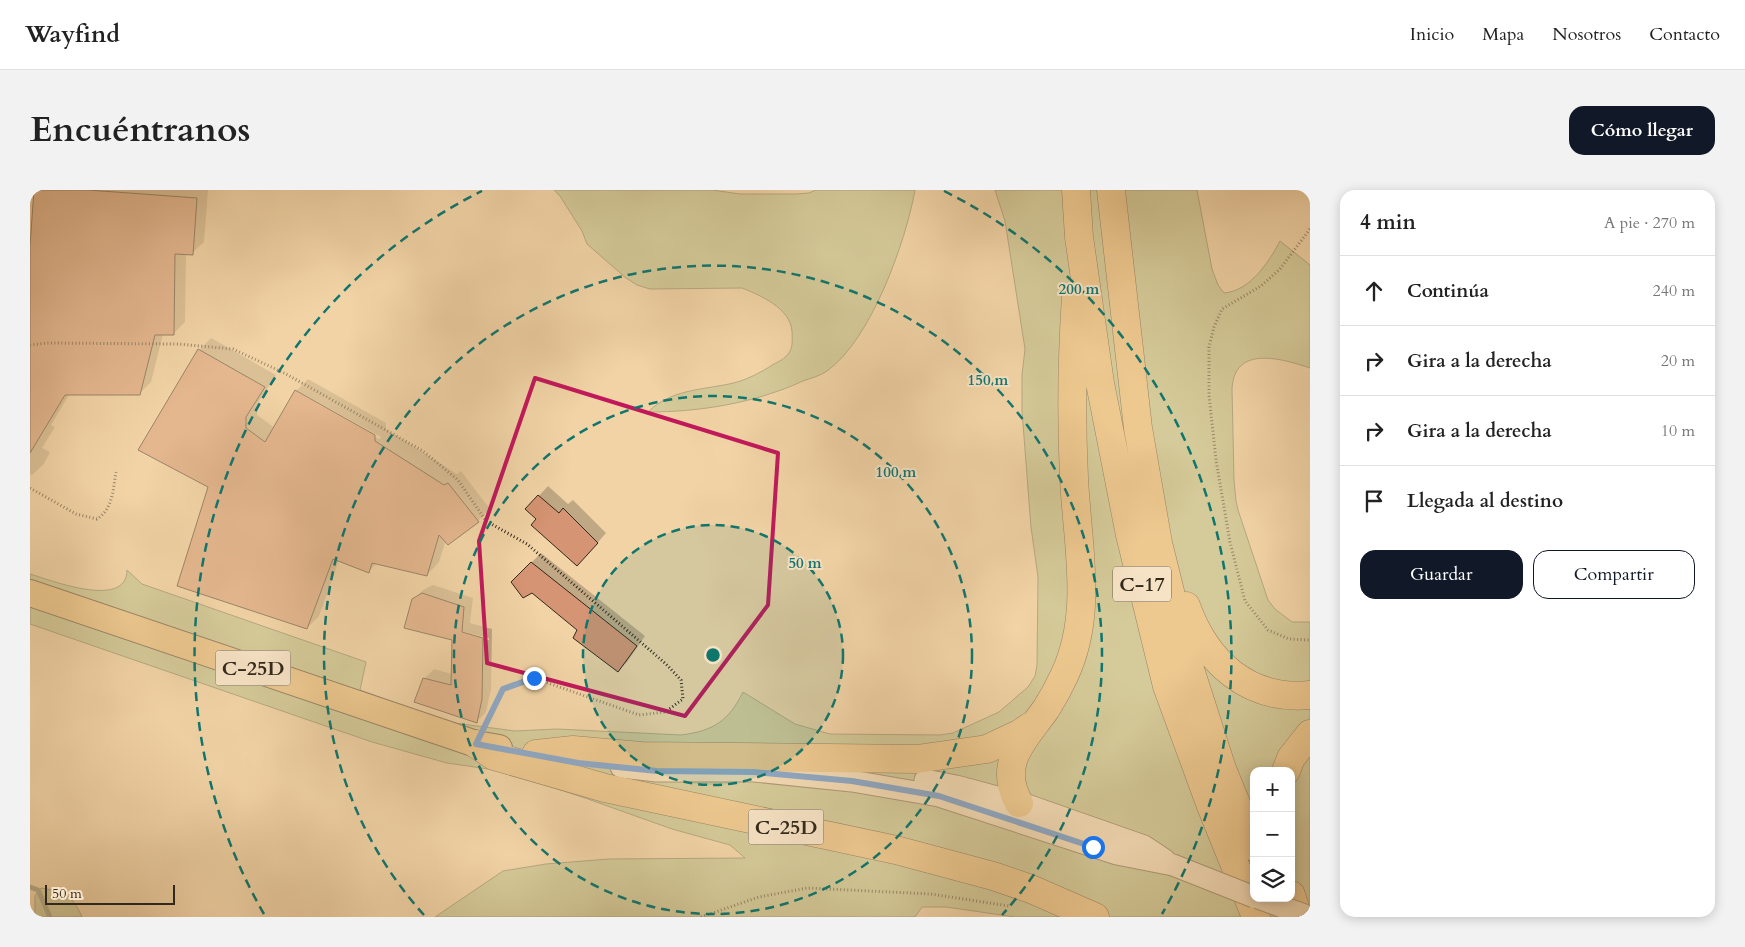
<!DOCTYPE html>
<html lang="es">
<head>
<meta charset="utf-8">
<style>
  :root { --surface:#fff; --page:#f2f2f2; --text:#222; --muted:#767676; --line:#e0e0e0; --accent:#111827 }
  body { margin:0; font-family:Cardo,serif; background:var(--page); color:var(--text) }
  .controls { position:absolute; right:15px; bottom:15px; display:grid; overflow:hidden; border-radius:10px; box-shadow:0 2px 12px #0003 }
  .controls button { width:45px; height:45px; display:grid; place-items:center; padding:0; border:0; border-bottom:1px solid var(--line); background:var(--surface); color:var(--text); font:25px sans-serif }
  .scale { position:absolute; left:15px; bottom:12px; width:130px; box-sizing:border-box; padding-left:5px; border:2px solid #32281c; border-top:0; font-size:14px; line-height:18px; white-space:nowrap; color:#32281c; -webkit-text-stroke:4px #f6e2c5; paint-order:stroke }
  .stop { position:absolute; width:15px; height:15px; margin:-11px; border:4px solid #1a73e8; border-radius:50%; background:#fff }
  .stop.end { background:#1a73e8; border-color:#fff; box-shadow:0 1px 5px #0008 }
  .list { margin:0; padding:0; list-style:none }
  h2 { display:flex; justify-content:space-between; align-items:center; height:65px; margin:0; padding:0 20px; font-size:21px }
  h2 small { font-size:16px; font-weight:400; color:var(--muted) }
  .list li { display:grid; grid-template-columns:32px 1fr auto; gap:15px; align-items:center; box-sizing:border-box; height:70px; padding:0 20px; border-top:1px solid var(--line) }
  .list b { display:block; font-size:19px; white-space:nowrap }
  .list em { font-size:16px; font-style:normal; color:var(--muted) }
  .actions { display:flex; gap:10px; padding:15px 20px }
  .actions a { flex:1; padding:11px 0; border:1px solid var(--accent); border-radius:15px; text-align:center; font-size:18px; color:var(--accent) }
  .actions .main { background:var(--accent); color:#fff }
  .icon { flex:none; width:28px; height:28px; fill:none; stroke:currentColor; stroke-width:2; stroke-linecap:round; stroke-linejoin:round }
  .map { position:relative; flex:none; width:1280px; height:727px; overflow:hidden; border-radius:15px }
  header { display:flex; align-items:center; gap:30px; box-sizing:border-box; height:70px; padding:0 25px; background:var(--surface); border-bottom:1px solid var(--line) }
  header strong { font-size:24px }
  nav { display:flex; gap:28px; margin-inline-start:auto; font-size:18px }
  .intro { display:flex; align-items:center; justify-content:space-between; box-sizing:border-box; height:120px; padding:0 30px }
  h1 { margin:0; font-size:35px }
  .button { padding:12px 22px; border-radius:15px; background:var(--accent); color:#fff; font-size:18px; font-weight:700 }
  main { display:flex; gap:30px; padding:0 30px }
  aside { flex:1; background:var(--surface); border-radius:15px; box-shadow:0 2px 12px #0003 }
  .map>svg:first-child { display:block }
  .green { fill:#b4be8b; stroke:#737354; fill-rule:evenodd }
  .shadow { fill:#0003; fill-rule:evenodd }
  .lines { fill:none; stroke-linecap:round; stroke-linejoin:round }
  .stream { stroke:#727f6c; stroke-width:5 }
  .building { fill:#d59473; stroke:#32281c }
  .tertiary-casing { stroke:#62533e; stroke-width:23 }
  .primary-casing { stroke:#32281c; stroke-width:28 }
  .motorway-casing { stroke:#32281c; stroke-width:29 }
  .path { stroke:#32281c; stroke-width:3; stroke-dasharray:1 2.5; stroke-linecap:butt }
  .tertiary { stroke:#f6e2c5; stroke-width:21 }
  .primary { stroke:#e8ba73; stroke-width:26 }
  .motorway { stroke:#e8ba73; stroke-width:28 }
  .tertiary-bridge-casing { stroke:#62533e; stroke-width:23; stroke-linecap:butt }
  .tertiary-bridge { stroke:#f6e2c5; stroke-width:21 }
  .route { stroke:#1a73e8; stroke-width:6 }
  .marked { fill:none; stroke:#c2185b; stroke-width:4; stroke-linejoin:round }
  .ring { fill:none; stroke:#0f766e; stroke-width:2.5; stroke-dasharray:9 6 }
  .labels { text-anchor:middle; stroke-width:4; stroke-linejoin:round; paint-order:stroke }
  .shield { fill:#f6e2c5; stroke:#6d604f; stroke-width:1 }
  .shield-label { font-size:20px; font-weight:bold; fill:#32281c }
  .centre { fill:#0f766e; stroke:#f6e2c5; stroke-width:2.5 }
  .ring-label { font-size:15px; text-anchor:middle; font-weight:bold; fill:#0f766e; stroke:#f6e2c5; stroke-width:4; stroke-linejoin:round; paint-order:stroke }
</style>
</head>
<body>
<header>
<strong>Wayfind</strong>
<nav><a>Inicio</a><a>Mapa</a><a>Nosotros</a><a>Contacto</a></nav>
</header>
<div class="intro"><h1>Encuéntranos</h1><a class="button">Cómo llegar</a></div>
<main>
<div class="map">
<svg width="1280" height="727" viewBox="0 0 1280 727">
  <rect width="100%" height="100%" fill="#f1d3a6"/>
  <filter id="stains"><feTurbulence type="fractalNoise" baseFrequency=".004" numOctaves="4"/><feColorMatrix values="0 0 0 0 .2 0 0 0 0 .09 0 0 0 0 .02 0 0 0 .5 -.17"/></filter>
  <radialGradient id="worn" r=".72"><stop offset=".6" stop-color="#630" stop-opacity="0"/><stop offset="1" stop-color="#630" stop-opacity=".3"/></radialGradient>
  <path class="green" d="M524,0H682L710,4H766L779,3L786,0H885C876,51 841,150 797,181C790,186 781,188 773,191C725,213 670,222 618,222C640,200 670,200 699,194C715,191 730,183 744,174C750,171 758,167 761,159C763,154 762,146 762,141C760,118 730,105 712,98L620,99L607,95L596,88L557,54L552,41L530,6Z
    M965,0H1167L1182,79L1188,95L1194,103C1220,101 1239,72 1250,51L1280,75V178C1253,169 1204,154 1202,199L1204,290L1206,311L1208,320L1238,410L1245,419L1262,432H1280V727H985L916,717H892L885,727H405L473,681L516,674L579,669L715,668L700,655L642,639L555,608L472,581L417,573L342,552L0,434V384C20,390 97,420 97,380L112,394L336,472L330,500L417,532L485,541L527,539L651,545C683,541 699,531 713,502L765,534L800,544L910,545L923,543L969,522L998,497L1005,486L1007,475L1008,387L1001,337L992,221V185L995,159L975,31ZM1224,581H1261V708H1224Z
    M11,698C34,702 42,704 52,727H5V706Z"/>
  <path class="shadow" d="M5,0H178L174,52L162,63H156L155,132L143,144H133L121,192L110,203H40L21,235L25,237L12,258L20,262L14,274L2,285L0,284V62Z
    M181,148L246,185L228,213L227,225L245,238L266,201L278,189L356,233V239L427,284L431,281L460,319L448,331L418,354L416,350L409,372L397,385L347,373L338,382L309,370L289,426L277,438L180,296L169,160ZM268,201L351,247L349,249L268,203Z
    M518,296L538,314L543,310L576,343L557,365L497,319Z
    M511,363L615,446L597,472L588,481L549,440L502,401L482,392Z
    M403,395L443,408L440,433L462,439L461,499L456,522L447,531L394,489L404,479L422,484L424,449L383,410L393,400ZM431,441L459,448V450L431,444Z"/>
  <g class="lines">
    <path class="stream" d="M0,697L8,700L20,727"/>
  </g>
  <path class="building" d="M4,0H58L167,8L163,65L145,64L144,145H125L110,205H35L0,263V56Z
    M168,159L235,197L216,227V238L235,252L265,200L345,245V251L414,295L418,293L449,332L418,355L409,345L397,386L342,373L339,383L303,369L277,439L147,396L178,297L108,260Z
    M508,305L529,323L533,318L568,353L547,376L501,335L506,329L495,319Z
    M501,372L607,456L588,482L543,448L547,440L502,403L493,408L481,392Z
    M392,403L434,417L432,442L453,448L452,509L447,533L384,512L393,488L421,495L422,450L374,438L382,409Z"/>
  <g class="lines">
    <g class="tertiary-casing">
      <path id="tertiary" d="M591,577L627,581H724L822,591L909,606L1087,664L1143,675
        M895,590L926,596L997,615L1114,656L1135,670"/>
    </g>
    <g class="primary-casing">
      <path id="primary" d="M0,403L446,554L469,558"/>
    </g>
    <g class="motorway-casing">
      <path id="motorway" d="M1046,0L1049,47L1070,193L1100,345L1137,496L1181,616L1226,727
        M1081,0L1108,238L1128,353L1157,470L1192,579L1224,657
        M1156,416C1176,472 1218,511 1280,505
        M446,554L464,566L575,598L866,660L963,686L1001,699L1065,727
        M506,564L543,560L611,566L887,569L957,559L989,544L1001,536
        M1256,581L1261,568L1280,544
        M989,613C967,573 994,550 1016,519C1023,508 1029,497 1034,486C1064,424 1047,353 1044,288C1041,227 1042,166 1046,106
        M1261,705L1268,727"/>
    </g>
    <path class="path" d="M1280,39L1250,79L1231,96L1192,119L1184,137L1179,157V205L1186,270L1200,352L1215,411L1238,440L1259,449L1280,450
      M0,155L17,153L148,154L203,159L256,184L393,261L428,290L456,331L497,354L636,474L651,490L653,509L635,522L609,525L504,488L473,499L455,535
      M0,298L46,324L67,329C83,319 83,299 86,282
      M671,727L729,707L777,698L901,704L979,716"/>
    <use href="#tertiary" class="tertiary"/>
    <use href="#primary" class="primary"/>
    <use href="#motorway" class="motorway"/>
    <g class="tertiary-bridge-casing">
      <path id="tertiary-bridge" d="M1143,675L1224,707
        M1228,708L1280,727"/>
    </g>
    <use href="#tertiary-bridge" class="tertiary-bridge"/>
  </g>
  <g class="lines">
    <path class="route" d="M504,488L473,499L446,554L548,573L627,581L724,582L822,591L909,606L1063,657"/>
  </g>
  <path d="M0 0H1280V727H0ZM505,188L748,263L738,415L655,526L457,473L449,351Z" fill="#f1d3a6" fill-opacity=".55" fill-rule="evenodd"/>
  <path class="marked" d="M505,188L748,263L738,415L655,526L457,473L449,351Z"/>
  <circle cx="683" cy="465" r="130" fill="#0f766e" fill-opacity=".12"/>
  <g class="ring">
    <circle cx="683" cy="465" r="130"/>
    <circle cx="683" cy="465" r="259"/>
    <path d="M394 725A389 389 0 1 1 972 725"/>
    <path d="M234 724A518 518 0 0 1 452 1M914 1A518 518 0 0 1 1132 724"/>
  </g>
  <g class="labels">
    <g class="shield">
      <rect x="1083" y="376.5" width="58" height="35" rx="4"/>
      <rect x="185.5" y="460.5" width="75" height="35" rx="4"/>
      <rect x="718.5" y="619.5" width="75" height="35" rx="4"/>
    </g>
    <g class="shield-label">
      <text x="1112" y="401">C-17</text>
      <text x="223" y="485">C-25D</text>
      <text x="756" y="644">C-25D</text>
    </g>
  </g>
  <circle cx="683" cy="465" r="8" class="centre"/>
  <g class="ring-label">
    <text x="1049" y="104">200 m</text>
    <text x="958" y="195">150 m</text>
    <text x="866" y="287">100 m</text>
    <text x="775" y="378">50 m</text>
  </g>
  <rect width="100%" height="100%" filter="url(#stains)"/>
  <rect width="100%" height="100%" fill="url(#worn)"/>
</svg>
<div class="controls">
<button>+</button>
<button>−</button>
<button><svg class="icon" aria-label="layers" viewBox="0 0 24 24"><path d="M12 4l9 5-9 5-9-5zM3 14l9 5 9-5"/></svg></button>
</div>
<div class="scale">50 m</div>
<div class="stop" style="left:1063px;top:657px"></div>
<div class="stop end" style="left:504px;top:488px"></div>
</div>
<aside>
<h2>4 min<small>A pie · 270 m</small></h2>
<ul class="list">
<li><svg class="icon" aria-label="ahead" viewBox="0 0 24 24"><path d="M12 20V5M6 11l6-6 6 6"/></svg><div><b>Continúa</b></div><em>240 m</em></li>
<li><svg class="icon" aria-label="right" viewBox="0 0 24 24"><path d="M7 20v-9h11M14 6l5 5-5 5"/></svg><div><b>Gira a la derecha</b></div><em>20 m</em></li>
<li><svg class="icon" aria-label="right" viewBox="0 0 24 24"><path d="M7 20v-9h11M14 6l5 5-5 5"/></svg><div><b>Gira a la derecha</b></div><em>10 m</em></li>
<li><svg class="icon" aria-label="arrive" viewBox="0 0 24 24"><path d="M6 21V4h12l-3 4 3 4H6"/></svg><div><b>Llegada al destino</b></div></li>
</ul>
<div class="actions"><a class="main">Guardar</a><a>Compartir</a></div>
</aside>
</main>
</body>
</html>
